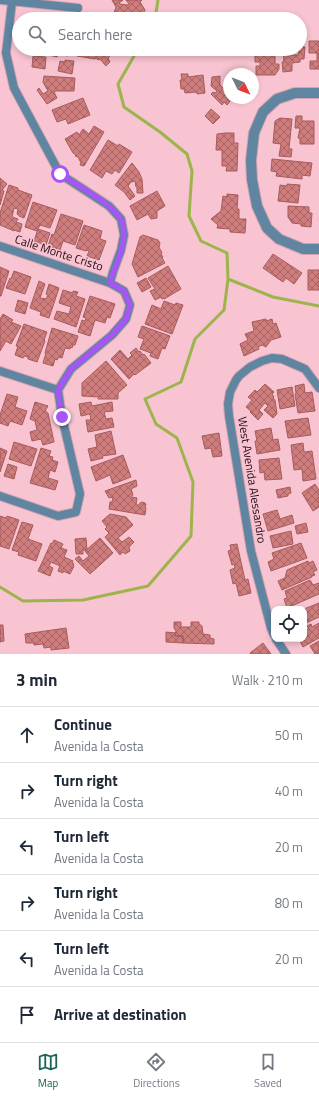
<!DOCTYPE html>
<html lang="en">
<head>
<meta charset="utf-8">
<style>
  :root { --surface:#fff; --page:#f2f2f3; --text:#1f2937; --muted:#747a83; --line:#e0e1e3; --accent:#1c6459 }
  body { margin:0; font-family:"Titillium Web",sans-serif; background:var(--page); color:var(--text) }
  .controls { position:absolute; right:12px; bottom:12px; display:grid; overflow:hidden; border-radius:8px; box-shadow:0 2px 6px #0003 }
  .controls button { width:36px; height:36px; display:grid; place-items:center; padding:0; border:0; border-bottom:1px solid var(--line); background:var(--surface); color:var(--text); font:20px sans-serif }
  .compass { position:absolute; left:223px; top:68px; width:36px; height:36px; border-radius:50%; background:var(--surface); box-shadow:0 2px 6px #0003; rotate:133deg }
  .stop { position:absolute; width:12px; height:12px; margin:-9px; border:3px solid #a855f7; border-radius:50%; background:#fff }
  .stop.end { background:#a855f7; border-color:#fff; box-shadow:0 1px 4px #0008 }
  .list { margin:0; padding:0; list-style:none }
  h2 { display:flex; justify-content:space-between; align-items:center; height:52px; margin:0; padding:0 16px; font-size:17px }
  h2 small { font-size:13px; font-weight:400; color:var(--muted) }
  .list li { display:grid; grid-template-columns:26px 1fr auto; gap:12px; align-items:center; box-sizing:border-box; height:56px; padding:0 16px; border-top:1px solid var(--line) }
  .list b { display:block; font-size:15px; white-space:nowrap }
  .list p { margin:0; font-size:13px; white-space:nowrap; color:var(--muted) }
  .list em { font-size:13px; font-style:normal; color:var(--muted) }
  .icon { flex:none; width:22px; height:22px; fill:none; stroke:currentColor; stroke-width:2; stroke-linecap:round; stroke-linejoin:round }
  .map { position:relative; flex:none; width:319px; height:654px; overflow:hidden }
  .search { position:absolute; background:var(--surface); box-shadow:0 2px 6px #0003; left:12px; right:12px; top:12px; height:44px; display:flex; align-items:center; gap:10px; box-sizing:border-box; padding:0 14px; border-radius:22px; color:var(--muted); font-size:15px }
  .sheet { height:388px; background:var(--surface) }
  nav { display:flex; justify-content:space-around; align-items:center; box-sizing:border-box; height:56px; border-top:1px solid var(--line); background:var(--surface); font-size:11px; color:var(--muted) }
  nav a { display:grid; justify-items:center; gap:2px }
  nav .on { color:var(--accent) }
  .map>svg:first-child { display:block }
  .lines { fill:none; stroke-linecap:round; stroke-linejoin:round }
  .stream { stroke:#9cb44b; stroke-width:3 }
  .building { fill:url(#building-cross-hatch); stroke:#a85b5b }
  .minor-casing { stroke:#d3a3b0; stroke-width:10 }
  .tertiary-casing { stroke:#d3a3b0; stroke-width:12 }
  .minor { stroke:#5f85a1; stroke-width:8 }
  .tertiary { stroke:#5f85a1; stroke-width:10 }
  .route { stroke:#a855f7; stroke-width:5 }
  .labels { text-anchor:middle; stroke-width:3; stroke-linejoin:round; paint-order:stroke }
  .street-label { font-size:12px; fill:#290b16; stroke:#f8c4d2 }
</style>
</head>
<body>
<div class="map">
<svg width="319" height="654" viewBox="0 0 319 654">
  <defs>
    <pattern id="building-cross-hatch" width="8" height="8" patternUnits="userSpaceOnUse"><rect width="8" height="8" fill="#ce7d7c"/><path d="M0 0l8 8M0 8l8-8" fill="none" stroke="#a76565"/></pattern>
  </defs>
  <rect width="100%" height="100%" fill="#f8c4d2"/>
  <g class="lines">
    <path class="stream" d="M155,19L158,0
      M138,49L118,84L124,107L160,132L187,154L192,171L189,216L201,241L227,253L228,279L273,297L319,306
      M0,587L23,601L83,600L148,586L191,536L193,482L177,438L156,424L145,399L181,382L195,339L224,310L228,279"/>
  </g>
  <path class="building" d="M112,0H123L119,3L120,4L127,5L129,4L126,0H142L140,2L145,10L144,12L145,13L143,19H128L113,16L116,7Z
    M309,41H319V69H310V61H317V53H309Z
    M300,46L305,47L304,59H300V62L292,63V71L283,72L282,62H284L283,49H290V55H298Z
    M50,49H69L68,56L58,54L57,57L49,55Z
    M79,49H87V50L89,51L92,49H106L111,55L108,58L110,62L106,66L100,59L98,60L96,58L95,59L77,56Z
    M262,49H275V64H279V69L275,75H256V66H260V62H255V50Z
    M33,56L46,57L45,69L32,67Z
    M65,60L74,61L72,74L58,71L60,61L65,62Z
    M181,74H188V77L203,75L205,93L197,94V92L185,93L184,89H181L180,80H182Z
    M44,76L75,78L74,91H56L54,92L57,98L47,104L37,90L39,88L43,94L48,91L43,82Z
    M220,76V85L225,90L224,91L229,96V98L232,99L227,105L224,102L222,105L211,94L213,92L215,93L217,91L211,86L212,77Z
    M83,98L90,115L68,124L66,119L57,122L52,110Z
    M211,109L220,117L213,124L205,116Z
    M296,116H302V121H314V144H300V138H298L300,128H295Z
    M280,118L292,119L289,149H292L291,157L279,156L281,144L273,143L275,121Z
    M94,126L104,132L84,166L80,165L81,163L78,157L75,156L76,155L73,153L65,139L77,132L79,135L83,129L89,134Z
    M225,133H234V143H238L237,171H226L227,166H222V150H216L217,134Z
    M108,140L118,146L119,144L132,152L119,173L115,170L112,174L106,171L102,178L90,170Z
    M272,159L312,163L310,176L302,175V179L276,176L277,172L271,171Z
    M132,163L139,172L142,179L143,193H137V187H136L135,181L131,182L128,186L135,196L130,200L124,192L115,185Z
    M0,178L7,184L2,190L4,191L0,205Z
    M287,184L300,185L298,203L278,201L280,185L287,186Z
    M9,185L18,188V190L32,195L24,218L19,216V215L17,214L18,209L14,208L12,217L18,219L16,222L22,224L20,232L14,230V231L0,225V213Z
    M157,191L165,206L157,211V218L151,219L148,214L137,220L130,206Z
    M227,194L238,195L237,209H239V219H246L245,233L230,232V229L217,228L218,225L211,219L221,211L223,196L227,197Z
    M33,202L57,210L50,228L40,225L37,231L25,227Z
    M288,206L309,207V213H312L311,227L301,226V224L292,223L288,217Z
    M61,214L83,221L75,245L63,241L60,250L48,246L52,234L54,235Z
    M84,225L102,231L100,239L106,241L99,260L87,256L89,251L87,250L86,251L76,248Z
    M38,229L50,233L46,245L34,241Z
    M143,235L158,240L160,243L159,247L162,253L161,254L163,257L162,258L165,263L138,277L132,264L140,237Z
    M273,254L302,273L294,284L286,278L283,282L263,268Z
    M168,266L181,289L164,299V298L162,299L161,297L155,300L150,291L155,289L148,278Z
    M0,267L9,271L1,296H0Z
    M308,270H319V290H308Z
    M14,271L31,277L25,294L6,288L10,278L11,279Z
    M146,278L151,287L142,292L137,283Z
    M39,281L45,284L40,298L46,299L48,295L46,294L49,284L59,288L49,318L40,315L41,312L30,308Z
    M63,290L73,293V291L78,292L76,296L85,299L76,327L54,319L57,311L69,314L71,307L59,303Z
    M90,296L115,304L110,318L107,317L105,323L95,320L90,336L78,332L82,320L85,321L86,318L83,317Z
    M18,300L28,303L25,314L15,311Z
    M164,301L175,305L176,303L183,305L172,334L145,324L152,305L161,309Z
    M3,314L13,320L11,322L21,326L11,344L6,341L0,351V319Z
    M266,319V321L272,319L273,324L276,323L281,337L271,340L266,347L262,345L258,347L259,349L244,356L240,344L248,340L245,334L254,331L252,322Z
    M24,324L47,332L44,340L45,341L37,362L28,359V357L24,356L23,358L15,355L18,346H16Z
    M142,326L170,336L165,349L162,348L158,359L150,356L151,353L140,349L144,339L138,337Z
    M52,328L78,336L75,345H73L72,348L71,347L70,349L65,348L62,358L59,357L57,360L55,359L53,366L43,363L46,353H45Z
    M136,348L139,352L140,351L143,355L144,354L151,363L135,375L134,374L129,379L111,359L120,350L128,359L132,355L130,353Z
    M106,361L127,385L118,393V399H98L99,397L82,396V383Z
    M265,384L274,392L272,394L274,397L273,398L275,400L277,414L273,418L264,410L268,406L265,403L259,410L263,414L258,420L250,412L251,411L246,407L252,400L248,397L255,390L257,392Z
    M304,384L305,393L312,392L315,411L298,413L295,394H296L295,386Z
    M292,387L295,406L280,409L277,390Z
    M7,394L18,397L15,407L27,411L22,425L10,421L8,426L0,423V415Z
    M35,402L48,406L45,411L48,413L54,442L43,445L41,439L32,441L30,432L37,430L35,421L30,419Z
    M91,402L92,406L112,402L113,411L104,412L106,419L112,418L114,427L88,432L86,420H91L90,414L81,416L79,404Z
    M308,418L311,435L288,438L285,421Z
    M271,428L273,440L278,439L280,450L257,454L255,441H257L255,431Z
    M111,431L116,454L102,456L103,458L91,461L88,449L97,447L95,435Z
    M219,433L222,456L213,457L211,448L205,449L202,436Z
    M14,442L37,449L31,466L9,459Z
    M303,443L304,452L312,451L316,479L303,481L302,469L294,470L291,445Z
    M0,448L7,451L0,472Z
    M41,448L51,451L49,456L53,457L52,460L58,462L55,472L50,470L48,478L58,481L55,490L30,483Z
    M123,455L131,477L113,484L110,475L96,481L91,467Z
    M279,458L282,479L265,480L264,472L260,473L259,460Z
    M8,464L17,467L14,479L4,476Z
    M136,480L137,486L131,489L133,495L131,497L137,498L136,505H139L140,503L142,502L145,503L146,505L145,507L146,508L145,515L109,509L110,502H112L113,497L109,498L105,491Z
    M315,484L319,490V507L313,511L302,493Z
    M290,487L291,493L288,494V496L278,498L276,490Z
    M277,510L280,519L292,515L294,523L268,531L263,514Z
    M110,514L126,517L133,525L118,538L122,542L129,537L134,542L129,547L130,551L125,554L123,552L120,555L105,537L109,533L105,529L107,527L102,521Z
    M0,516L6,518L7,516L19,520L9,549L0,546Z
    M22,522L33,525L28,539L42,544L36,561L18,555L19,552L12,550Z
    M306,523L308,532L297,534L295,526Z
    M291,531L293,544L273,548L270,536Z
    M86,538L87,550H83V554H76L75,539Z
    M100,538L113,553L90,574L75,559L79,556L83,561L89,556L85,551Z
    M54,540L63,544L61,548L67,550L64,557L73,561L72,563L74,564L73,566H74L70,574L63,571V573L58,571L60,566L51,562L49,566L53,568L50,576L38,571L51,543L52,544Z
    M301,543L307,558L271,571L268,562L274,559L272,553Z
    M237,544L245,580L248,579L251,593L239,596L236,583L233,584L230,570L235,568L234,564L232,565L228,551L231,550L230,545Z
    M308,561L309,563L313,561L317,570L313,572L315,575L312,576V577L282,590L278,581L285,578L287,570Z
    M310,580L313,585L319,583V594L287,608L284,599L287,598L285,591Z
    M319,603V617L304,624V609Z
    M174,622H181V627H191V622H199V624L202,626L203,634L210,635V638L214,639V644L183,643V636H175L176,631L174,628Z
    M319,623V638L303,647L299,639H304V631L309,629L307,626L311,624L312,627Z
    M0,625H3L4,641L0,642Z
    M66,628L69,648L51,650V647L44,648L43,644L34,645V643H26L25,634Z
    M166,632L176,633L175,636H183V643L166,642Z
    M319,641V654H315L310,646Z
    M263,643L271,654H251L250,653Z"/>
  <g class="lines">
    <g class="minor-casing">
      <path id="minor" d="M0,0L78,8
        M0,246L110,283
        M0,371L58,390
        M0,496L58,516L76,512L80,494L62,417L58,390L71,369L112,335L126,319L130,305L124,291L110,283L113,272L121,250L124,235L121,219L109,206L60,174L14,88L6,53L12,2
        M274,635L271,628L251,551L229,416L228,404L230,392L236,380L239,376L250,367L262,361L272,358L282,359L305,369L319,388
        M276,639L286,654"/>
    </g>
    <g class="tertiary-casing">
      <path id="tertiary" d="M319,93H295L277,99L263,112L254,133L251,160L252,180L257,206L267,228L279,239L303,249H319"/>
    </g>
    <use href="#minor" class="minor"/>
    <use href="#tertiary" class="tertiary"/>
  </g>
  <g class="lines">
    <path class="route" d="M60,174C78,186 108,201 120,218C123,221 124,231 124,235C124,252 114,267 110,283L124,291L130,305L126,319L112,335L71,369L58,390L62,417"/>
  </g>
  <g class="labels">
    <g class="street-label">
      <text transform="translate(59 253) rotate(18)" y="4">Calle Monte Cristo</text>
      <text transform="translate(252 480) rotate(81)" y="4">West Avenida Alessandro</text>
    </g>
  </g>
</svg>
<div class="controls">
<button><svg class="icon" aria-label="locate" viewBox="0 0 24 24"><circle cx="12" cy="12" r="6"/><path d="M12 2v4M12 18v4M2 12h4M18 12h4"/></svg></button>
</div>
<svg class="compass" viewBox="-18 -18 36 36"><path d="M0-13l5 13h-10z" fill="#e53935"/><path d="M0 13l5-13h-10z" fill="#747a83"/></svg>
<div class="stop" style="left:60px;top:174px"></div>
<div class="stop end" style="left:62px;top:417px"></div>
<div class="search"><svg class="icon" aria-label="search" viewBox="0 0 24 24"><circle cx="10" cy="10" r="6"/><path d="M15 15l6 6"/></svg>Search here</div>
</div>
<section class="sheet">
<h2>3 min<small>Walk · 210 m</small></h2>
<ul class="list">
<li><svg class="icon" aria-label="ahead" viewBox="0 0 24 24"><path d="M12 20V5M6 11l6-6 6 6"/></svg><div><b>Continue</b><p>Avenida la Costa</p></div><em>50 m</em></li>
<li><svg class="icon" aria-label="right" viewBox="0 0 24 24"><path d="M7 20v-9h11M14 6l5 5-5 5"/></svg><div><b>Turn right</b><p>Avenida la Costa</p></div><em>40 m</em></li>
<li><svg class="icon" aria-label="left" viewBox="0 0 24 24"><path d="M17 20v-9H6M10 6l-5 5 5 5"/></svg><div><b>Turn left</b><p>Avenida la Costa</p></div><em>20 m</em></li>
<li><svg class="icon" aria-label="right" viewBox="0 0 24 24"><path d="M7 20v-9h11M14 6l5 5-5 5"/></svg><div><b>Turn right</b><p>Avenida la Costa</p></div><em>80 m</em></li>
<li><svg class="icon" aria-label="left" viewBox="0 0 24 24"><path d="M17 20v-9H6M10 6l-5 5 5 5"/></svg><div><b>Turn left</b><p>Avenida la Costa</p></div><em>20 m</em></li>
<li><svg class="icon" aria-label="arrive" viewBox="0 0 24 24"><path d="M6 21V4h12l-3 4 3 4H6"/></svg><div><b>Arrive at destination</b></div></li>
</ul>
</section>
<nav>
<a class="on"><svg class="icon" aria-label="map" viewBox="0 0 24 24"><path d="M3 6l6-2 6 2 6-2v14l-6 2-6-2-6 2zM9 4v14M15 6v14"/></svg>Map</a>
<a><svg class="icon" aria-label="directions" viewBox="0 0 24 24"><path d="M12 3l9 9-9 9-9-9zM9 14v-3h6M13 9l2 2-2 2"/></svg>Directions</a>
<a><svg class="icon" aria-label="saved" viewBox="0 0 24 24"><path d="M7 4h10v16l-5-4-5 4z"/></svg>Saved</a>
</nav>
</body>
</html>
